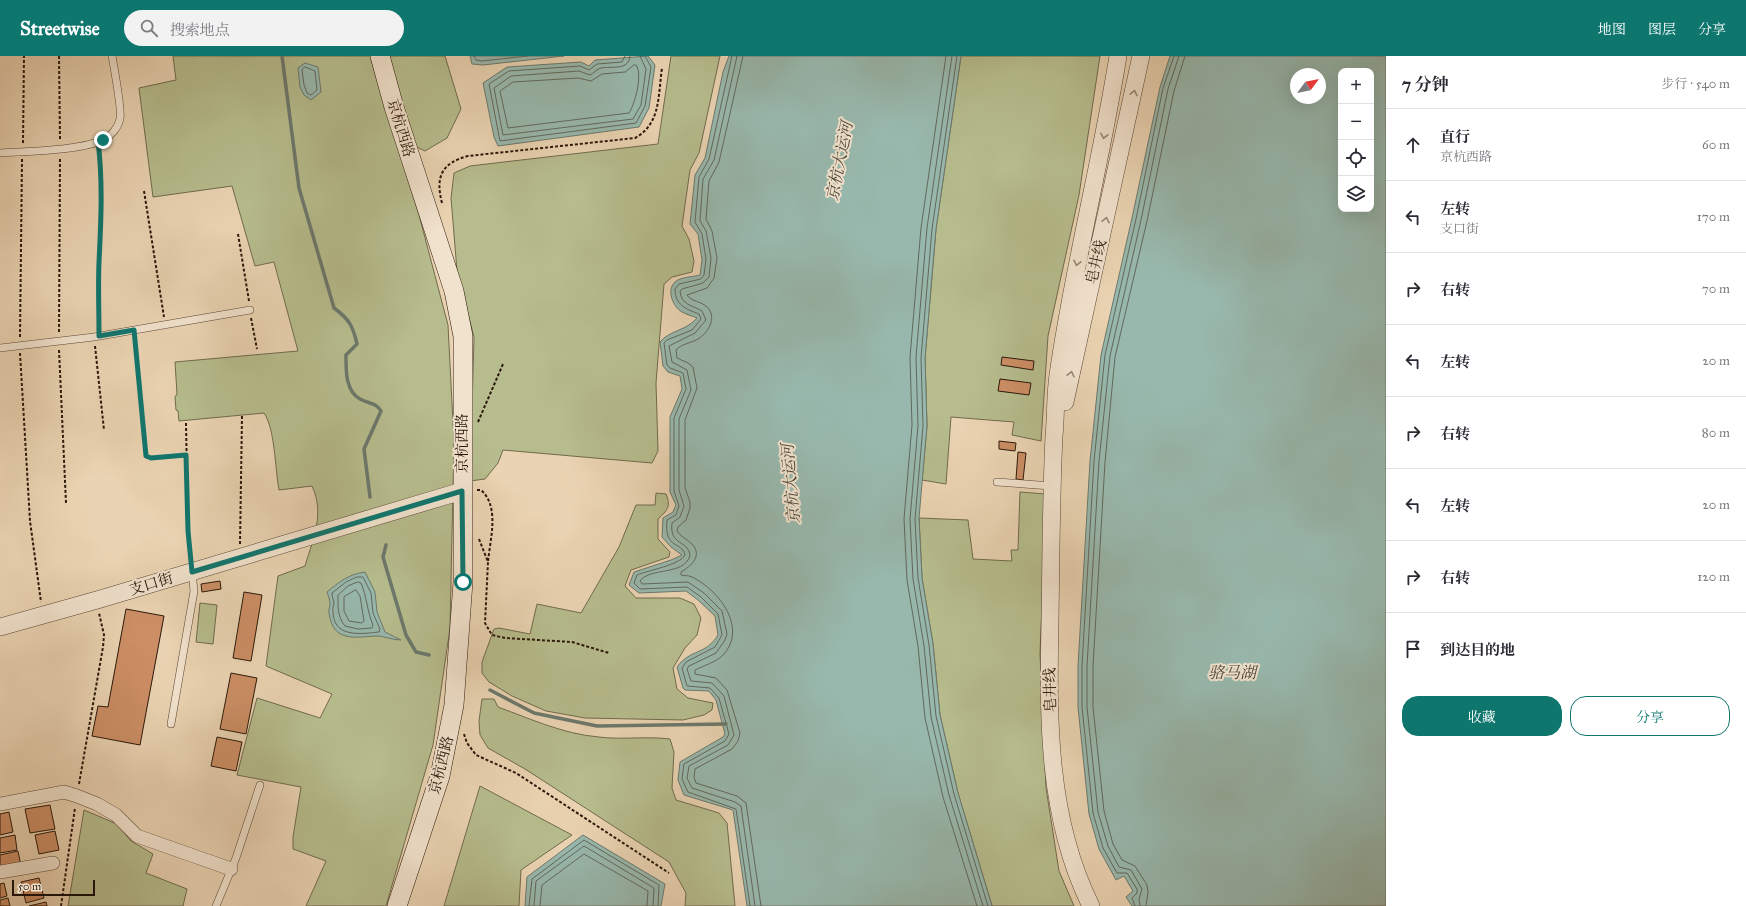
<!DOCTYPE html>
<html lang="zh">
<head>
<meta charset="utf-8">
<style>
  :root { --surface:#fff; --page:#f2f2f3; --text:#2b2b33; --muted:#7c7c81; --line:#e1e1e2; --accent:#0f766e }
  body { margin:0; font-family:"IM FELL Great Primer","Noto Serif SC",serif; background:var(--page); color:var(--text) }
  .controls { position:absolute; right:12px; top:12px; display:grid; overflow:hidden; border-radius:8px; box-shadow:0 4px 16px #0002 }
  .controls button { width:36px; height:36px; display:grid; place-items:center; padding:0; border:0; border-bottom:1px solid var(--line); background:var(--surface); color:var(--text); font:20px sans-serif }
  .compass { position:absolute; left:1290px; top:12px; width:36px; height:36px; border-radius:50%; background:var(--surface); box-shadow:0 4px 16px #0002; rotate:58deg }
  .scale { position:absolute; left:12px; bottom:10px; width:83px; box-sizing:border-box; padding-left:4px; border:2px solid #2a170a; border-top:0; font-size:11px; line-height:14px; white-space:nowrap; color:#2a170a; -webkit-text-stroke:3px #f1e2cd; paint-order:stroke }
  .stop { position:absolute; width:12px; height:12px; margin:-9px; border:3px solid #0f766e; border-radius:50%; background:#fff }
  .stop.end { background:#0f766e; border-color:#fff; box-shadow:0 1px 4px #0008 }
  .list { margin:0; padding:0; list-style:none }
  h2 { display:flex; justify-content:space-between; align-items:center; height:52px; margin:0; padding:0 16px; font-size:17px }
  h2 small { font-size:13px; font-weight:400; color:var(--muted) }
  .list li { display:grid; grid-template-columns:26px 1fr auto; gap:12px; align-items:center; box-sizing:border-box; height:72px; padding:0 16px; border-top:1px solid var(--line) }
  .list b { display:block; font-size:15px; white-space:nowrap }
  .list p { margin:0; font-size:13px; white-space:nowrap; color:var(--muted) }
  .list em { font-size:13px; font-style:normal; color:var(--muted) }
  .actions { display:flex; gap:8px; padding:12px 16px }
  .actions a { flex:1; padding:9px 0; border:1px solid var(--accent); border-radius:16px; text-align:center; font-size:14px; color:var(--accent) }
  .actions .main { background:var(--accent); color:#fff }
  .icon { flex:none; width:22px; height:22px; fill:none; stroke:currentColor; stroke-width:2; stroke-linecap:round; stroke-linejoin:round }
  .map { position:relative; flex:none; width:1386px; height:850px; overflow:hidden }
  header { display:flex; align-items:center; gap:24px; box-sizing:border-box; height:56px; padding:0 20px; background:var(--accent); color:#fff }
  header strong { font-size:19px }
  nav { display:flex; gap:22px; margin-inline-start:auto; font-size:14px }
  .search { width:280px; height:36px; background:var(--page); display:flex; align-items:center; gap:10px; box-sizing:border-box; padding:0 14px; border-radius:22px; color:var(--muted); font-size:15px }
  main { display:flex }
  aside { flex:1; background:var(--surface) }
  .map>svg:first-child { display:block }
  .green { fill:#b6bc8d; stroke:#706a4c }
  .water { fill:#98b8ad; stroke:#6c786c; fill-rule:evenodd }
  .lines { fill:none; stroke-linecap:round; stroke-linejoin:round }
  .shore { stroke:#61685c; stroke-width:1 }
  .stream { stroke:#6c786c; stroke-width:3.5 }
  .building { fill:#cc8e65; stroke:#2a170a }
  .service-casing { stroke:#5a4634; stroke-width:8 }
  .minor-casing { stroke:#5a4634; stroke-width:14 }
  .tertiary-casing { stroke:#5a4634; stroke-width:18 }
  .secondary-casing { stroke:#2a170a; stroke-width:20 }
  .path { stroke:#2a170a; stroke-width:2; stroke-dasharray:3 2; stroke-linecap:butt }
  .service { stroke:#f1e2cd; stroke-width:7 }
  .minor { stroke:#f1e2cd; stroke-width:13 }
  .tertiary { stroke:#f1e2cd; stroke-width:17 }
  .secondary { stroke:#f1e2cd; stroke-width:19 }
  .oneway { stroke:#978775 }
  .route { stroke:#0f766e; stroke-width:5 }
  .labels { text-anchor:middle; stroke-width:4; stroke-linejoin:round; paint-order:stroke }
  .street-label { font-size:15px; fill:#2a170a; stroke:#f1e2cd }
  .water-label { font-size:16px; font-style:italic; fill:#4b473b; stroke:#f1e2cd }
</style>
</head>
<body>
<header>
<strong>Streetwise</strong>
<div class="search"><svg class="icon" aria-label="search" viewBox="0 0 24 24"><circle cx="10" cy="10" r="6"/><path d="M15 15l6 6"/></svg>搜索地点</div>
<nav><a>地图</a><a>图层</a><a>分享</a></nav>
</header>
<main>
<div class="map">
<svg width="1386" height="850" viewBox="0 0 1386 850">
  <rect width="100%" height="100%" fill="#ead3b2"/>
  <filter id="stains"><feTurbulence type="fractalNoise" baseFrequency=".005" numOctaves="4"/><feColorMatrix values="0 0 0 0 .2 0 0 0 0 .09 0 0 0 0 .02 0 0 0 .5 -.17"/></filter>
  <radialGradient id="worn" r=".72"><stop offset=".6" stop-color="#630" stop-opacity="0"/><stop offset="1" stop-color="#630" stop-opacity=".3"/></radialGradient>
  <path class="green" d="M173,0H370L419,159L448,269L454,386L450,572L433,689L386,850H306L326,805L293,793V781L301,731L237,719L257,642L320,662L332,638L266,610L278,520L305,510C313,483 325,458 312,430L279,434C275,412 275,373 264,357L179,365L178,355L176,354L175,341L177,338L175,306L298,295L274,206L255,210L232,130L153,141L139,32L176,24Z
    M387,0H445L461,53L447,82L425,95L412,89Z
    M671,0H720L699,97L690,114L682,170L689,183L694,205L692,216L672,221L664,228L656,327L658,395L652,407L503,394L498,407L485,423L470,425L474,281L457,215L451,142L454,117L470,110L658,88Z
    M961,0H1100L1079,139L1048,280L1041,385L1012,379L1014,366L951,361L946,428L922,424L927,370L925,302L936,173Z
    M1020,436L1046,438L1040,598L1046,732L1059,815L1074,850H992L958,737L940,659L933,588L922,522L919,462L968,464L973,503L1012,505L1011,494H1018Z
    M656,437L666,438C671,450 668,454 658,463V483L670,496L669,501L631,514L625,530L636,542H680L694,548L701,562L697,579L685,592L673,612L677,633L688,642L713,647L712,654L704,659L683,664L585,662L546,655L512,640L489,626L482,617V606L494,573L499,572L530,578L537,548L581,557L619,491L636,449H655Z
    M200,547L217,549L213,588L196,586Z
    M482,643H494L498,651C531,663 563,678 599,681C622,684 646,680 670,683L674,696L672,732L676,744L719,757L727,767L735,850H685L686,837L669,806L525,713L488,692L480,679L479,665Z
    M480,730L572,779L521,814L519,850H444Z
    M84,754L117,768L131,785L153,798L146,817L187,833L183,850H68Z"/>
  <path class="water" d="M470,0H564L483,9L472,8Z
    M648,0L655,9L649,52L639,71L498,90L494,81L483,27L507,11L581,6L589,10L595,4Z
    M729,0H961L936,173L925,302L927,370L919,462L922,522L933,588L940,659L958,737L992,850H747L733,754L684,739L678,724L680,706L723,681L725,678L716,644L709,635L685,634L683,632L677,611C690,593 706,599 718,579L715,560L698,544L686,535L639,537L629,529L634,516L671,504L682,499L671,491L662,481L663,462L673,456L676,449L670,436V361L682,333L680,320L668,316L663,310L660,286C670,274 686,275 697,262C693,260 687,259 682,256C673,251 666,234 675,226C680,221 693,221 700,219L702,204L698,178L690,168L695,119L705,102L723,16Z
    M1170,0H1386V850H1132L1126,841L1133,835L1124,820L1116,824L1099,793L1089,758L1078,651V610L1090,405L1101,299L1132,162L1160,31ZM1341,15H1371V153H1341ZM1296,18H1320V42H1296Z
    M305,7L318,11L321,36L311,44L304,39L300,31L298,12Z
    M365,516L375,536L377,556L385,576L401,584C392,584 384,580 377,580C355,581 333,587 329,557C328,554 330,551 330,548C330,544 328,539 327,536C339,526 349,518 365,516Z
    M583,779L665,828L661,850H525L527,821Z"/>
  <g class="lines">
    <path class="shore" d="M474,0L476,4L482,5L528,0
      M625,0L622,6L597,8L589,14L580,10L509,15L489,28L500,85L636,67L645,50L651,11L645,0
      M630,0C629,15 612,10 601,12C597,13 594,17 590,19L579,15L511,20L494,32L503,79L633,63L641,49L646,13L640,0
      M732,0L709,103L699,121L695,166L702,178L706,203L704,219L701,223L679,228L675,233C675,249 686,253 699,258L701,263L692,274L667,284L664,287L667,309L670,312L683,317L686,333L674,362V435L679,450L676,459L667,464C664,494 682,485 685,499C680,509 649,514 637,519L634,527L640,533L687,531L701,541L718,558L722,579L715,591L686,606L682,612L687,630L710,632L719,642L729,678L725,685L684,708L682,723L688,736L736,753L750,850
      M737,0L714,104L703,123L700,165L706,175L711,202L709,221L703,227L682,233L680,235C681,249 692,249 702,255L706,264L695,277L669,290L672,306L687,314L691,334L679,363V434L684,450L680,461L672,467C669,490 689,484 690,500C683,520 650,511 640,525L642,528L688,526L704,537L722,555L727,578L725,584L716,597L689,610L687,613L691,625L712,627L724,640L734,679L728,689L689,710L687,722L692,732L735,746L741,750L755,850
      M743,0L719,106L709,125L706,163L712,175L717,202L714,222L707,232L687,239C691,246 702,245 708,252C717,262 708,277 698,283C691,287 681,288 676,294L677,302L688,307L693,311L697,332L685,364V432L690,446V452L686,464L678,471L677,475C681,481 687,483 692,488C703,500 691,510 681,516V519C684,520 688,519 692,521C719,534 749,573 722,600C716,606 703,610 695,614V618L716,622L727,634L740,677L738,685L732,693L695,713L694,721L696,727L737,740L746,747L761,850
      M946,0L921,172L910,301L912,369L904,463L907,524L918,590L925,662L943,741L977,850
      M952,0L927,172L916,301L918,370L910,463L913,523L924,590L931,661L949,739L983,850
      M957,0L932,173L921,302L923,370L915,463L918,522L929,589L936,660L954,738L988,850
      M634,9H636C643,18 635,48 629,57L508,72L500,35L513,26L578,22L591,25L602,18L625,16Z
      M305,11L315,15L317,34L311,39L307,37L304,29L302,14Z
      M357,521H363L371,537L373,557L380,573L379,576C360,578 333,582 333,555C332,552 334,549 334,546C333,543 332,540 332,537L346,526Z
      M358,526L361,527C367,541 367,555 373,569L372,572L358,573L345,570C337,560 338,550 338,539L348,530Z
      M356,534L360,540L364,565L362,567L349,565L344,555V541Z
      M529,850L532,823L584,784L659,829L658,850
      M534,850L536,825L584,790L654,832L653,850
      M540,850L542,829L584,798L648,835L647,850
      M1135,850L1132,842L1137,837V833L1127,817H1117L1103,792L1093,757L1082,651V610L1094,405L1105,299L1136,163L1163,32L1174,0
      M1140,850L1139,843L1142,833L1131,814L1119,811L1108,790L1098,756L1087,651V610L1099,405L1110,300L1141,164L1168,33L1179,0
      M1146,850L1148,836L1147,829L1135,810L1122,804L1113,788L1104,755L1093,651V610L1105,406L1115,301L1147,165L1174,35L1185,0"/>
    <path class="stream" d="M282,0L299,132L334,252C349,263 353,270 357,288L346,299C346,313 345,335 360,343C369,348 375,346 381,355L364,393L370,441
      M386,489L383,501L406,579L416,596L429,599
      M490,634L534,657L597,670L726,668"/>
  </g>
  <path class="building" d="M1002,301L1034,305L1033,314L1001,309Z
    M1000,323L1031,327L1029,339L998,335Z
    M999,385L1016,387L1015,395L999,393Z
    M1018,396L1026,397L1023,424L1016,423Z
    M220,525L221,533L202,536L201,528Z
    M244,536L262,539L251,605L233,602Z
    M126,553L164,560L140,689L92,680L98,650L108,651Z
    M231,617L257,622L246,678L220,673Z
    M217,681L242,686L236,715L211,710Z
    M50,749L55,773L30,777L25,753Z
    M9,756L13,776L0,779V758Z
    M55,775L59,794L39,798L35,779Z
    M15,779L17,794L0,797V782Z
    M18,795L21,810L0,814V799Z
    M39,822L44,842L26,847L21,826Z
    M4,827L7,840L0,842V828Z
    M8,842L10,850H0V844Z
    M46,846L47,850H29Z"/>
  <g class="lines">
    <g class="service-casing">
      <path id="service" d="M0,97C28,95 78,95 103,84C111,80 118,72 120,63C122,55 114,11 112,0
        M0,292L94,281L250,254
        M997,426L1052,430
        M171,668L194,535L192,516
        M216,850L236,802L260,729"/>
    </g>
    <g class="minor-casing">
      <path id="minor" d="M0,748L64,736L77,740L97,748L116,759L137,780L231,813
        M0,816L53,807"/>
    </g>
    <g class="tertiary-casing">
      <path id="tertiary" d="M1065,346L1141,0
        M0,571L97,544L462,435
        M1091,850C1047,762 1048,662 1050,566C1051,504 1051,442 1054,380C1056,360 1055,339 1058,319C1073,212 1101,107 1118,0"/>
    </g>
    <g class="secondary-casing">
      <path id="secondary" d="M380,0L394,51L454,235L463,280V526L454,649L440,720L397,850"/>
    </g>
    <path class="path" d="M59,0L60,84
      M23,87L24,0
      M99,95C103,133 100,169 99,208C99,229 99,250 99,272
      M144,135L164,261
      M442,147C435,120 442,107 468,100L635,82C661,68 658,39 662,12
      M238,178L249,245
      M251,262L257,293
      M59,276L60,102
      M20,281L22,103
      M135,283L146,400L151,402L186,399
      M95,290L104,374
      M59,294L66,447
      M20,297L30,465L41,546
      M478,366L503,308
      M186,367L188,475L190,501
      M477,434H481C500,451 490,483 488,506
      M479,483L488,506L485,567L492,579L505,582L572,586L609,597
      M240,488L242,359
      M464,678L467,687L476,699L516,717L669,817
      M79,728L103,591L104,579L99,557
      M61,850L75,752"/>
    <use href="#service" class="service"/>
    <use href="#minor" class="minor"/>
    <use href="#tertiary" class="tertiary"/>
    <use href="#secondary" class="secondary"/>
  </g>
  <defs><path id="oneway-chevron" d="M-2-3.5L2.5 0L-2 3.5" fill="none" stroke-width="1.6" stroke-linecap="round" stroke-linejoin="round"/></defs>
  <g class="oneway">
    <use href="#oneway-chevron" transform="translate(1134 37) rotate(-78)"/>
    <use href="#oneway-chevron" transform="translate(1104 80) rotate(102)"/>
    <use href="#oneway-chevron" transform="translate(1106 164) rotate(-78)"/>
    <use href="#oneway-chevron" transform="translate(1077 207) rotate(102)"/>
    <use href="#oneway-chevron" transform="translate(1071 318) rotate(-77)"/>
  </g>
  <g class="lines">
    <path class="route" d="M103,84L98,85C103,126 101,165 99,206C98,230 99,255 99,280L134,274L146,400L151,402L186,399L188,475L192,516L462,435L463,526"/>
  </g>
  <g class="labels">
    <g class="street-label">
      <text transform="translate(401 72) rotate(73)" y="5">京杭西路</text>
      <text transform="translate(1096 206) rotate(-77)" y="5">皂井线</text>
      <text transform="translate(462 387) rotate(-90)" y="5">京杭西路</text>
      <text transform="translate(151 528) rotate(-17)" y="5">支口街</text>
      <text transform="translate(1050 634) rotate(-91)" y="5">皂井线</text>
      <text transform="translate(441 709) rotate(-76)" y="5">京杭西路</text>
    </g>
    <g class="water-label">
      <text transform="translate(839 105) rotate(-79)" y="6">京杭大运河</text>
      <text transform="translate(790 428) rotate(-95)" y="6">京杭大运河</text>
      <text x="1232" y="622">骆马湖</text>
    </g>
  </g>
  <rect width="100%" height="100%" filter="url(#stains)"/>
  <rect width="100%" height="100%" fill="url(#worn)"/>
</svg>
<div class="controls">
<button>+</button>
<button>−</button>
<button><svg class="icon" aria-label="locate" viewBox="0 0 24 24"><circle cx="12" cy="12" r="6"/><path d="M12 2v4M12 18v4M2 12h4M18 12h4"/></svg></button>
<button><svg class="icon" aria-label="layers" viewBox="0 0 24 24"><path d="M12 4l9 5-9 5-9-5zM3 14l9 5 9-5"/></svg></button>
</div>
<svg class="compass" viewBox="-18 -18 36 36"><path d="M0-13l5 13h-10z" fill="#e53935"/><path d="M0 13l5-13h-10z" fill="#7c7c81"/></svg>
<div class="scale">50 m</div>
<div class="stop" style="left:463px;top:526px"></div>
<div class="stop end" style="left:103px;top:84px"></div>
</div>
<aside>
<h2>7 分钟<small>步行 · 540 m</small></h2>
<ul class="list">
<li><svg class="icon" aria-label="ahead" viewBox="0 0 24 24"><path d="M12 20V5M6 11l6-6 6 6"/></svg><div><b>直行</b><p>京杭西路</p></div><em>60 m</em></li>
<li><svg class="icon" aria-label="left" viewBox="0 0 24 24"><path d="M17 20v-9H6M10 6l-5 5 5 5"/></svg><div><b>左转</b><p>支口街</p></div><em>170 m</em></li>
<li><svg class="icon" aria-label="right" viewBox="0 0 24 24"><path d="M7 20v-9h11M14 6l5 5-5 5"/></svg><div><b>右转</b></div><em>70 m</em></li>
<li><svg class="icon" aria-label="left" viewBox="0 0 24 24"><path d="M17 20v-9H6M10 6l-5 5 5 5"/></svg><div><b>左转</b></div><em>20 m</em></li>
<li><svg class="icon" aria-label="right" viewBox="0 0 24 24"><path d="M7 20v-9h11M14 6l5 5-5 5"/></svg><div><b>右转</b></div><em>80 m</em></li>
<li><svg class="icon" aria-label="left" viewBox="0 0 24 24"><path d="M17 20v-9H6M10 6l-5 5 5 5"/></svg><div><b>左转</b></div><em>20 m</em></li>
<li><svg class="icon" aria-label="right" viewBox="0 0 24 24"><path d="M7 20v-9h11M14 6l5 5-5 5"/></svg><div><b>右转</b></div><em>120 m</em></li>
<li><svg class="icon" aria-label="arrive" viewBox="0 0 24 24"><path d="M6 21V4h12l-3 4 3 4H6"/></svg><div><b>到达目的地</b></div></li>
</ul>
<div class="actions"><a class="main">收藏</a><a>分享</a></div>
</aside>
</main>
</body>
</html>
